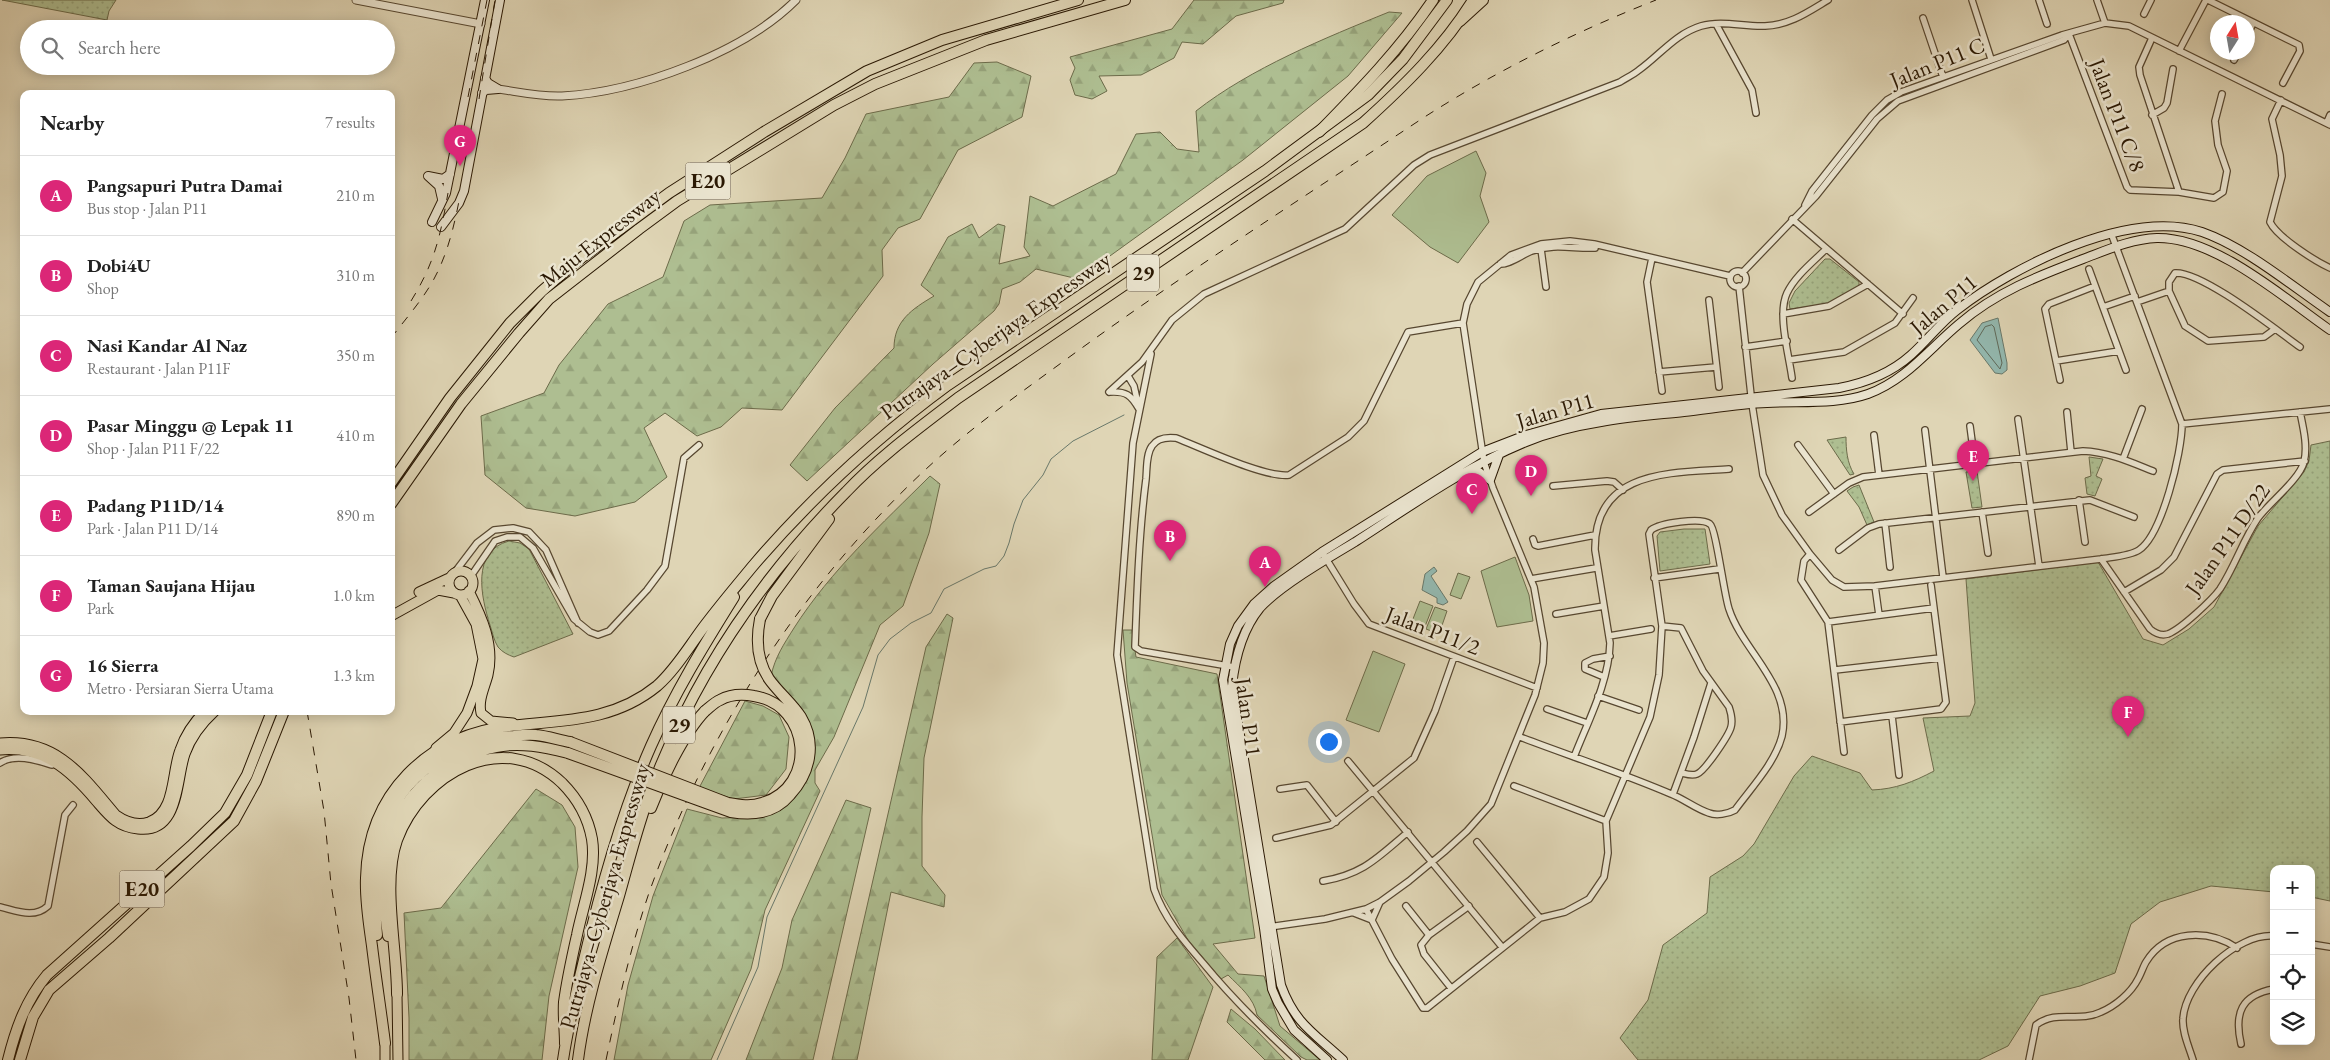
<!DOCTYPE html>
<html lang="en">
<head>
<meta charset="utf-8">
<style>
  :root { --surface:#fff; --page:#f6f6f6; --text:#222; --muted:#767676; --line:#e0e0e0; --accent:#db2777 }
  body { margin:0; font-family:"EB Garamond",serif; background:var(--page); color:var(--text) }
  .controls { position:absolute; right:15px; bottom:15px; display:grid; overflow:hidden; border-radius:10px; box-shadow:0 2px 12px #0003 }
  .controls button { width:45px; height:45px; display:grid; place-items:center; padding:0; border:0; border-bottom:1px solid var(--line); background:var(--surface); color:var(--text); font:25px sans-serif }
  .compass { position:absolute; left:2210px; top:15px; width:45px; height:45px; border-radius:50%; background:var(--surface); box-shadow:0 2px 12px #0003; rotate:11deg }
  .you { position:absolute; left:1328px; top:741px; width:18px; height:18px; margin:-12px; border:4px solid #fff; border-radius:50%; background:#1a73e8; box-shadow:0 0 0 8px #1a73e833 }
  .badge { display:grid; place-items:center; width:32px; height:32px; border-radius:50%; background:var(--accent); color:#fff; font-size:16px; font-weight:700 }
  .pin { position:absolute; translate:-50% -41px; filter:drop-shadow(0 1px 2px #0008) }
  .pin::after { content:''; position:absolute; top:26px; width:18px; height:15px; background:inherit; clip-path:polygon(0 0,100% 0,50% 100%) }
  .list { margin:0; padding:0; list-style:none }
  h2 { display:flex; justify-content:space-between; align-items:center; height:65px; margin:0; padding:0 20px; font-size:21px }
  h2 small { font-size:16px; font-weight:400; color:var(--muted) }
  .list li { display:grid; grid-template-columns:32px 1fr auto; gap:15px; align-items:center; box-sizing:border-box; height:80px; padding:0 20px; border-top:1px solid var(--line) }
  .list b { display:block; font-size:19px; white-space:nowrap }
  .list p { margin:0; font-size:16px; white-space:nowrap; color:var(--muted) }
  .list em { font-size:16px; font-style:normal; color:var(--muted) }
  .icon { flex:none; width:28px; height:28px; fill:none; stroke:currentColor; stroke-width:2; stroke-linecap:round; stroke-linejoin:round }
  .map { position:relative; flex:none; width:2330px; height:1060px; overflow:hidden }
  .search { position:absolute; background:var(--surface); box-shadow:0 2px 12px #0003; left:20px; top:20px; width:375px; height:55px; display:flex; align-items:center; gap:12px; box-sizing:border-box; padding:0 18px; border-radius:28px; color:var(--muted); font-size:19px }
  .panel { position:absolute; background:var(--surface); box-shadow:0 2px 12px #0003; left:20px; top:90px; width:375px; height:625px; border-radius:10px }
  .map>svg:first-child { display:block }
  .grass { fill:#aebe91; stroke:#6c6b4a }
  .forest { fill:url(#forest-firs); stroke:#6c6b4a }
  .park { fill:url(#park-dots); stroke:#6c6b4a }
  .water { fill:#93b8af; stroke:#69786a }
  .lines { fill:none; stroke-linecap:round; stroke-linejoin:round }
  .shore { stroke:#5e6859; stroke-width:1 }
  .stream { stroke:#69786a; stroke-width:1 }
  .minor-casing { stroke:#574730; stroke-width:8 }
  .tertiary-casing { stroke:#574730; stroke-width:9 }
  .secondary-casing { stroke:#2a1803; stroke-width:10 }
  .primary-casing { stroke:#2a1803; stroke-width:11 }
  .trunk-casing { stroke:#2a1803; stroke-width:12 }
  .motorway-casing { stroke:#2a1803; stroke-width:12 }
  .minor { stroke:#eae4cf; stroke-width:5.5 }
  .tertiary { stroke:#eae4cf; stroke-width:7 }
  .secondary { stroke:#eae4cf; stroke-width:8 }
  .primary { stroke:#dfd5b5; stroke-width:9 }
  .trunk { stroke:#dfd5b5; stroke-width:10 }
  .motorway { stroke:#dfd5b5; stroke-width:10 }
  .rail { stroke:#2a1803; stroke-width:1; stroke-dasharray:9 9; stroke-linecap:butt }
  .trunk-bridge-casing { stroke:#2a1803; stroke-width:12; stroke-linecap:butt }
  .trunk-bridge { stroke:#dfd5b5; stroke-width:10 }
  .labels { text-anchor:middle; stroke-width:5; stroke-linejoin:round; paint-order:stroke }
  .shield { fill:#eae4cf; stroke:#645540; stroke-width:1 }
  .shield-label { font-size:21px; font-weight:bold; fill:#2a1803 }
  .street-label { font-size:22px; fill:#2a1803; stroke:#eae4cf }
</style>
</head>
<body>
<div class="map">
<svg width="2330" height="1060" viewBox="0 0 2330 1060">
  <defs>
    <pattern id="forest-firs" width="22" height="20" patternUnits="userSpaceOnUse" patternTransform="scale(1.25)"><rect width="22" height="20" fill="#aebe91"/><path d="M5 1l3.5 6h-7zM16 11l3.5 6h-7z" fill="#96a37b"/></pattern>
    <pattern id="park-dots" width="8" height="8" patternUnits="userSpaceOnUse" patternTransform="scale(1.25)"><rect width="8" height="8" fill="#aebe91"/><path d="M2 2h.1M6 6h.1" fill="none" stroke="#96a37b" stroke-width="1.8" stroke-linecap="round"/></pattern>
  </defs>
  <rect width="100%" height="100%" fill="#dfd5b5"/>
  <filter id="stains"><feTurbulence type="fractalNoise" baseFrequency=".004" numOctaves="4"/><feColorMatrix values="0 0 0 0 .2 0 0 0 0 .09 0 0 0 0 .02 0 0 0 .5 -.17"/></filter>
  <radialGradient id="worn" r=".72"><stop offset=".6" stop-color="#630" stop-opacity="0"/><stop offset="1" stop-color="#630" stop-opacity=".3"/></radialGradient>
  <path class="grass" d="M1476,151L1486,173L1480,196L1489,222L1458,263L1430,247L1392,215L1427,176Z
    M1515,557L1529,595L1533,621L1497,627L1481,571Z
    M1458,573L1470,577L1461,599L1450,595Z
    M1420,601L1433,606L1424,629L1411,624Z
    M1435,607L1447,611L1439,634L1426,629Z
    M1373,651L1405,664L1379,732L1346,720Z"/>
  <path class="forest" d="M1194,0H1284L1283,3L1236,16L1203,44L1182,42L1174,58L1141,75L1099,76L1107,91L1092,99L1075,95L1070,80L1075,68L1070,57L1172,29Z
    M1389,12L1402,13L1348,76L1243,160L1078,279L1036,269L1020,282L1002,289L999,304L994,311L933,364L807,481L790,465L835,408L894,348C894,321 912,309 934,296L921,285L948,237L972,224L979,238L998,224L1005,226L999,264L1030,256L1024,247L1030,196L1053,206L1116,174L1136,134L1160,132L1177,149L1199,152L1196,111C1251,68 1325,38 1389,12Z
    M997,62L1031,76L1022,117L958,150L920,219L898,228L882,250L883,276L782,410L742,408L721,427L697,436L665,413L644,428L667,477L635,502L575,516L526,508L485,475L481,416L544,393L559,365L608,304L663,277L684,221L710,205L822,198L845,158L866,114L949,97L974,63Z
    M930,476L940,484L929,533L903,606L880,625L834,737L815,770V783L820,791L765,910L751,969L711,1060H614L628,985L653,896L687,809L722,818L754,817L782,809L802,787L812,742L771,676C775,657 784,644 794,628C831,570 882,524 930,476Z
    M947,614L953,618L924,758L922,817V866L945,895L944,907L891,892L857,1060H832L926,647Z
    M1123,630H1132L1136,657L1217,674L1255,938L1213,944L1238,974L1264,976L1280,1026L1320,1060H1307L1301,1057L1257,1015C1254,998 1240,987 1228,975L1221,979L1188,940L1162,895L1127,683Z
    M745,701L763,706L779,715L789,737L786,769L766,795L734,799L699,788Z
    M536,789L562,805L575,827L578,867L549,996L542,1060H409V1018L404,913L441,908Z
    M846,800L871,808L813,1060H746L782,968L792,920Z
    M1177,938L1213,987L1188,1060H1152L1157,957Z
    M1231,1009L1255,1029L1285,1060H1265L1227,1022Z"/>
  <path class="park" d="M2,0H116L109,11L107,20Z
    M1825,259H1830L1859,282V287L1827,304L1790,309L1789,303L1795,291Z
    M1846,437C1846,449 1847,463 1854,474L1850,475L1827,440Z
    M2330,441V901L2311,897V869H2274V892L2211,886L2160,902L2131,924L2115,973L2080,986L2040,996L2008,1046L1979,1060H1638L1620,1038L1648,1000L1663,945L1707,913L1710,877L1743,856L1754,844L1794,776L1812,756L1860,773L1872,790C1896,789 1913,782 1934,771L1923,718L1970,716L1975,703L1966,579L2098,562L2143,639L2163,645L2189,629L2214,607L2258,526L2304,472L2309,461L2311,445Z
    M2089,457L2103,459L2096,476L2102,479L2095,496L2087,494L2085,478L2091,476Z
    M1977,471L1982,507L1972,508L1966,472Z
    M1859,485L1874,522L1867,525L1859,507L1847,491L1853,487Z
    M1684,529H1705L1710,564L1660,571L1657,536L1660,532Z
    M509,541L520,543L529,549L573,634L514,657C508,655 502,652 498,647C494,641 492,631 490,625C481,597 471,551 509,541Z"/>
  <path class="water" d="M1998,318L2007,363V370L2002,374L1995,373L1970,340L1982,323Z
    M1434,567L1437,571L1431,576L1448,602L1443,605L1437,603V598L1422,590L1425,574Z"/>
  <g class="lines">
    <path class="shore" d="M1992,325L1994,327L2002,363L2000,369L1977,340L1985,327Z"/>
    <path class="stream" d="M717,1060L758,967L767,917L863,707L878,655L890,639L911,623L931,613L944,589L984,569L996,566L1004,556L1009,543L1014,524L1023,500L1043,475L1051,459L1073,441L1124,415"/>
    <g class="minor-casing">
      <path id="minor" d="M1972,0L1991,59
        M2039,0L2047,24
        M2097,0L2105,23
        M2208,0L2299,45L2300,51L2283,83
        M2144,14L2151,0
        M1923,18L1943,77
        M1716,24L1752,90L1756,113
        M2069,34L2127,187L2130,190L2179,192L2214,198L2223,192L2227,171L2218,145L2215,121L2222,94
        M2248,34L2253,23
        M2152,38L2139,67L2140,75L2179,192
        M2179,51L2206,0
        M2234,60L2238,52
        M2281,100L2272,119L2280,155L2282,176L2270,222C2277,237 2315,261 2330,268
        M2152,115L2164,108L2167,103L2173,69
        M2327,122L2330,115
        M1805,205L1812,191L1872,115L1887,100L1901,92L2062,35L2105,23L2129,26L2330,125
        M1792,219L1903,314
        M1541,249L1546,287
        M1652,258L1647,282L1662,391
        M1500,264C1509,265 1523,254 1532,251C1555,243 1573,249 1595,248
        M2089,269L2126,370
        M1730 279a8 8 0 1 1 16 0a8 8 0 1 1-16 0Z
        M1742,273L1816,196L1877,119L1898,101L2064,40L2069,34
        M1739,286L1752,404L1763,475L1782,515L1810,554L1832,580L1844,587L1875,586L2101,559C2112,557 2130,556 2139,550C2162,535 2182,452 2182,424L2111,233
        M2169,291L2185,326L2208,341L2264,337L2275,329
        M1709,300L1719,387
        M2137,302L2169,291V282L2175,273C2202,271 2276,330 2300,347
        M2103,307L2135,296
        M1783,314L1829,306L1868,284
        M1745,347L1787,341
        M1151,354L1133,443L1117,655L1154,889C1164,918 1183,940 1203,963C1232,998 1263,1029 1297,1060
        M1789,360L1844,352L1895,323L1913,298
        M2056,361L2119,351
        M1659,372L1716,367
        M1128,376L1134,386L1138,404
        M1792,378C1789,355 1777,314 1787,293C1795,276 1813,262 1826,249
        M2060,380L2045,309L2049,304L2095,286
        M1109,392L1142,362L1172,320L1204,294L1345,229L1414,165L1430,155L1620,82C1626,78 1633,75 1639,70C1660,55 1675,34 1701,26C1722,20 1744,27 1765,26C1790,25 1808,12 1828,0
        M1110,392C1126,391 1131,395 1139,409
        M2067,412L2071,452
        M2018,419L2039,566
        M2182,424L2330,409
        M1970,426L1975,464
        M1925,430L1943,577
        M1874,435L1879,475
        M1798,445L1834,494
        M2123,459L2142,409
        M1553,486L1607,481L1614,482L1623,490
        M2079,500L2085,542
        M1809,512L1849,483L1863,477L2083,451C2108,452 2130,462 2153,471
        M1982,512L1988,553
        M1885,523L1890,567
        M1533,539L1535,545L1538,546L1595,535
        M1839,550L1868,528L1879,524L2090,500L2134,517
        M1322,552L1354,604L1369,624L1537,688
        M1810,554L1804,561L1801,580L1828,622L1844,752
        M2101,559L2150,629C2156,634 2161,636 2168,634C2181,629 2212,600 2220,589C2235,566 2243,540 2258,518C2270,502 2299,480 2304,462C2308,446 2303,427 2300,412
        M455,572L477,543L494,530L513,528L529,532L546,550L578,623
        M471,576L495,541L507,537H520L533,548L574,619L590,632L598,635L609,631L647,590L665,566L684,458L699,445
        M1654,578L1719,569
        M1531,579L1596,568
        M1875,586L1879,615
        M2124,592L2161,570L2174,557L2217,474L2223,470L2305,461
        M1556,614L1604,606
        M1828,622L1934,608
        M1662,626L1681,628L1703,671L1729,707C1731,713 1733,720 1731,727C1729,735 1705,771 1697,774C1692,776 1686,774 1682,773
        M1609,636L1651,629
        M1234,667L1141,651L1135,647C1137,591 1139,534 1146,479C1147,469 1146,454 1152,446C1157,438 1167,437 1176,438C1202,448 1265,478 1289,475L1348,437L1364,421L1408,332L1463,323
        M1835,670L1940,658
        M1604,677L1585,669V663L1593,659L1610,656
        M1598,696L1639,710
        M1547,709L1587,723
        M1892,716L1899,775
        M1840,722L1941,709L1946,702L1931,585
        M1574,757C1588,721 1609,682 1610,643L1595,550C1594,469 1671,473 1729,469
        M1348,761L1502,947
        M0,763C15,753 36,760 52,765
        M1514,786L1606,821
        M1280,789L1307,785L1336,822
        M1673,794L1694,737L1711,683
        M1276,838L1331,825L1414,758L1435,711L1454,657
        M1477,842L1540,918
        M1323,881C1364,874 1378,857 1408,832
        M1406,906L1429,935
        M0,907C17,911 34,919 48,906L65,815L73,805
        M1366,909L1392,959L1423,1008H1427L1540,918L1565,912L1589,899L1604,877L1608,853L1606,821L1650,717L1659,675L1662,626L1649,534L1651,530C1660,523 1701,517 1710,524C1716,528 1724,595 1729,609C1743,652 1793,686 1782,736C1775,763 1751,788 1735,810C1728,814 1716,816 1709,813C1696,809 1684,799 1671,794C1622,773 1570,756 1520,737
        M1354,913L1372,920L1380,902
        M1269,927L1325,919L1366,909L1380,902L1409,881L1444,852L1467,831L1491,804L1535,695L1543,663L1544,643L1534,587L1493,488L1484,462L1463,323L1467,304L1478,282L1511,255L1541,244L1570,241L1594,244L1730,276
        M2311,944L2330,947
        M1451,988L1424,954L1421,945L1429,935L1469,906
        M2241,1044C2234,1013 2241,995 2274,989
        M2029,1060L2036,1025C2057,1009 2078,1023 2101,1012C2115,1006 2131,993 2138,979C2141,974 2143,967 2146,962C2166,929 2208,929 2237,948
        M2193,1060C2189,1047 2182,1032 2183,1019C2185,982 2237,933 2274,936"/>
    </g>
    <g class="tertiary-casing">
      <path id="tertiary" d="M356,0L481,24
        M498,89C519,92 541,97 562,96C637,92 743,53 796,0"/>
    </g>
    <g class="secondary-casing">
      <path id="secondary" d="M482,93L486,90L498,89L488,83L485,78
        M442,199L439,186L428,176L443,179L450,174
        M432,222L446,193L485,0
        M441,227L459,203L464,191L500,0
        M1469,471L1479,472L1490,480L1499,455
        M1327,1060L1294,1030L1278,1003L1272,989L1264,928L1223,680L1230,644L1238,626L1254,604L1274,586L1322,552L1482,452L1526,435L1601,414L1839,388C1865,383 1891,373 1911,355C1927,341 1940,323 1957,310C2014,266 2129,208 2202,232C2245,247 2292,286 2330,312
        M1343,1060C1314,1033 1295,1024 1281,985L1232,686C1235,658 1242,630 1260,608C1280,586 1328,558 1355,542C1409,507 1467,466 1526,442C1550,432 1576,426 1601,422C1628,417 1656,415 1684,412C1711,409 1739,404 1767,403C1801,401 1836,405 1868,394C1906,380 1929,349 1959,324C1996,292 2038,276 2083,259C2107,250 2131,239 2157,238C2215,237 2284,298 2330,330"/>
    </g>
    <g class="primary-casing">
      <path id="primary" d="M449 583a12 12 0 1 1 24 0a12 12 0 1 1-24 0Z
        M469,591C482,617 495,645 488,675C485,687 478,700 481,713L491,721L513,723
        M419,592L449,578
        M391,616L438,590L454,593
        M0,743C57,738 83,776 116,815C126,822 137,826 149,822C176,812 171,773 180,750C185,735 194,722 205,711
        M436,748L454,733L467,713L477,686L483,659L476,624L460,595
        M0,750C43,746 70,770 96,801C109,816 117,827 138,829C180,834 176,780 185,754C191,737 202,723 215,711
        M397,994L398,1060
        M385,1060V1043"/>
    </g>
    <g class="trunk-casing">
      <path id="trunk" d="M760,619L772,596L829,519
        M651,808C662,779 684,733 705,711
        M377,935C375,907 372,880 377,852C388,784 448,739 514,736C521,735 529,734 536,735C547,736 559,740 570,742
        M388,936C385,912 381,888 384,863C390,805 438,758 496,747C520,742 544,747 568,753
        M397,994C397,948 382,882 397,840C422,773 503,727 562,783C577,798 588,817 592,839C597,870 583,905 577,935C572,957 567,980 564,1002C563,1016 565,1030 565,1044
        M385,1043C381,1011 376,979 372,946C369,924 365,901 366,878C368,794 427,736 509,726C563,720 613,722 657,686C674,671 687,650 700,632C716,610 734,589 752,567C810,499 876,438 948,385L1265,171L1368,95L1403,59L1447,0
        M563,1060C568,1026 576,993 584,960C601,887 621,814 651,746C674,694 704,645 734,597
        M578,1060C585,1005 603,949 619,896C629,861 638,824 651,790C693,678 762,577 846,492C879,457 919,428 958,398L1363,123C1404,86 1444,47 1473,0"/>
    </g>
    <g class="motorway-casing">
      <path id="motorway" d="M1460,21L1483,0
        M1319,132C1360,90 1400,49 1433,0
        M391,483L450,398L510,323L542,291L573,264L669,193L764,132L867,71L942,40L1078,0
        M391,504L461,404L519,333L549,299L639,229L677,201L834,105L875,84L986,40L1125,0
        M8,1060C16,1028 26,1000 47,975L191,846L225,813L247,775L272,711
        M20,1060L33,1017L49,990L109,938L234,821L256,781L284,711"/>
    </g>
    <use href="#minor" class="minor"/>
    <use href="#tertiary" class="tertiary"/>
    <use href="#secondary" class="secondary"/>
    <use href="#primary" class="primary"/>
    <use href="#trunk" class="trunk"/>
    <use href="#motorway" class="motorway"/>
    <path class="rail" d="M468,97L487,0
      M479,99L495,0
      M411,301C435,262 440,237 448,193
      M391,338C407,317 427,295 438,271C449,248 455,222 460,196
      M307,711L324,811L331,884L349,998L356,1060
      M606,1060C618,1003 631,945 650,890C707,732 802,585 925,470C969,429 1019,394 1068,358C1183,274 1304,197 1423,118C1496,71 1575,32 1656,0"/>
    <g class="trunk-bridge-casing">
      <path id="trunk-bridge" d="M570,742L728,803C739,805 751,807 762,803C818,787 811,705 754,696C743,694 731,694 720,700C715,702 710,707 705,711
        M568,753L731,812C754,816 775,813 790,795C810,773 817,744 801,717C792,703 778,692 769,679C757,661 756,639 760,619"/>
    </g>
    <use href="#trunk-bridge" class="trunk-bridge"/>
  </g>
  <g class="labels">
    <g class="shield">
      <rect x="685.5" y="162.5" width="45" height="37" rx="4"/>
      <rect x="1127" y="254.5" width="32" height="37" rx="4"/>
      <rect x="663" y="706.5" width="32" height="37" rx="4"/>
      <rect x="119.5" y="870.5" width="45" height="37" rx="4"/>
    </g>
    <g class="shield-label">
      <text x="708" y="188">E20</text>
      <text x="1143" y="280">29</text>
      <text x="679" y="732">29</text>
      <text x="142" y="896">E20</text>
    </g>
    <g class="street-label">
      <text transform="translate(1937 62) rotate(-22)" y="8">Jalan P11 C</text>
      <text transform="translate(2118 115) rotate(69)" y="8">Jalan P11 C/8</text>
      <text transform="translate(600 237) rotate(-38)" y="8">Maju Expressway</text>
      <text transform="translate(1943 304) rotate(-40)" y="8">Jalan P11</text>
      <text transform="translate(995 335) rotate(-35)" y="8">Putrajaya–Cyberjaya Expressway</text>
      <text transform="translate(1555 410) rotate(-16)" y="8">Jalan P11</text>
      <text transform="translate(2227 539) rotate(-55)" y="8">Jalan P11 D/22</text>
      <text transform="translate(1433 630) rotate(21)" y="8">Jalan P11/2</text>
      <text transform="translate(1249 717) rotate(82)" y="8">Jalan P11</text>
      <text transform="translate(604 896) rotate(-74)" y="8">Putrajaya–Cyberjaya Expressway</text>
    </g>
  </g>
  <rect width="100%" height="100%" filter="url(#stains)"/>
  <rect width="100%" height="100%" fill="url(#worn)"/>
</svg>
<div class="controls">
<button>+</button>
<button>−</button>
<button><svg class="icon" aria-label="locate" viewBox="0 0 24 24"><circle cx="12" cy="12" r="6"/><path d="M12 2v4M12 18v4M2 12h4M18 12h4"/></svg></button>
<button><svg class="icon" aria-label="layers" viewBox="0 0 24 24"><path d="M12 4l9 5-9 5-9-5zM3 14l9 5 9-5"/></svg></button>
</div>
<svg class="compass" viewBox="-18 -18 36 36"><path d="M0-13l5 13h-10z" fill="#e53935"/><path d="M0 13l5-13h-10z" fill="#767676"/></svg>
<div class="you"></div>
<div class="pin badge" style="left:1265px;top:587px">A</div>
<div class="pin badge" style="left:1170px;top:561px">B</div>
<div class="pin badge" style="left:1472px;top:514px">C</div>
<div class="pin badge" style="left:1531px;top:496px">D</div>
<div class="pin badge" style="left:1973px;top:481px">E</div>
<div class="pin badge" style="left:2128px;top:737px">F</div>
<div class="pin badge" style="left:460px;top:166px">G</div>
<div class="search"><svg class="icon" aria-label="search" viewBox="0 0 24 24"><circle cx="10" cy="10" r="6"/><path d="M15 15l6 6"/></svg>Search here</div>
<section class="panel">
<h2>Nearby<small>7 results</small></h2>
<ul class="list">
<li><span class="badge">A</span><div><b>Pangsapuri Putra Damai</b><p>Bus stop · Jalan P11</p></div><em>210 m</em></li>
<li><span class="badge">B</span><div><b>Dobi4U</b><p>Shop</p></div><em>310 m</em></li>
<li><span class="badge">C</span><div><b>Nasi Kandar Al Naz</b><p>Restaurant · Jalan P11F</p></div><em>350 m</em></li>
<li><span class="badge">D</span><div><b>Pasar Minggu @ Lepak 11</b><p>Shop · Jalan P11 F/22</p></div><em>410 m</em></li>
<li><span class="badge">E</span><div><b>Padang P11D/14</b><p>Park · Jalan P11 D/14</p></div><em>890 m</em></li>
<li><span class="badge">F</span><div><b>Taman Saujana Hijau</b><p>Park</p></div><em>1.0 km</em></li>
<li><span class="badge">G</span><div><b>16 Sierra</b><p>Metro · Persiaran Sierra Utama</p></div><em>1.3 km</em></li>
</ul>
</section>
</div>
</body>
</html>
